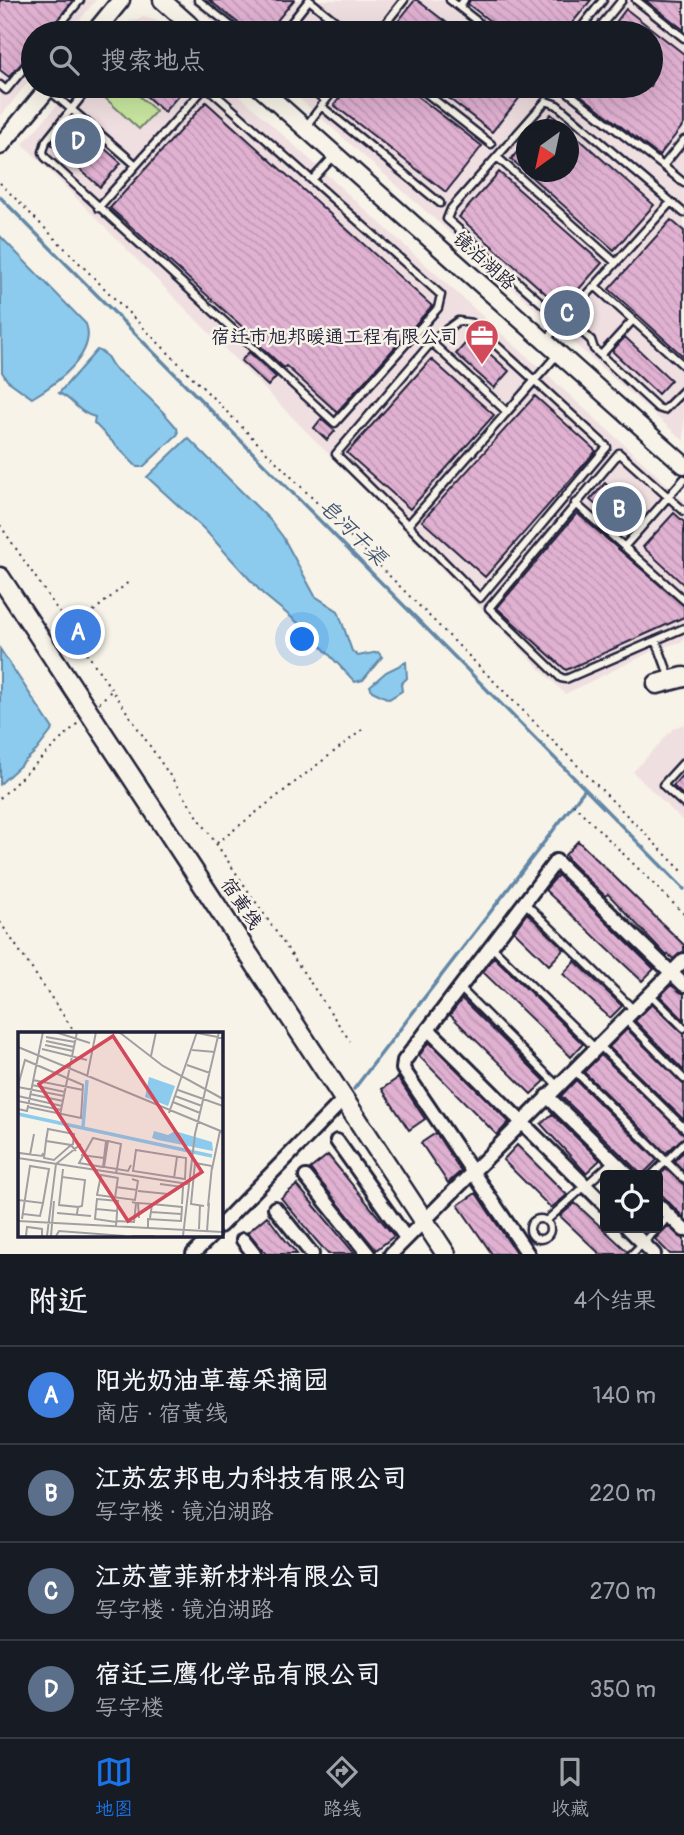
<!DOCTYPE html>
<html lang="zh">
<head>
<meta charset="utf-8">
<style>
  :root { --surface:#171b24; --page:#242831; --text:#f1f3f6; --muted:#9ea1a6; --line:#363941; --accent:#1a73e8 }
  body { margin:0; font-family:Pangolin,"LXGW WenKai TC",sans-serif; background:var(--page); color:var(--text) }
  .controls { position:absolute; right:21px; bottom:21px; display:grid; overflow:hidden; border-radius:7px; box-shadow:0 7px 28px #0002 }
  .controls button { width:63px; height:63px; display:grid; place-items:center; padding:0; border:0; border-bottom:2px solid var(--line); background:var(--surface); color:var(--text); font:35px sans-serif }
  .compass { position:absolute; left:516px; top:119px; width:63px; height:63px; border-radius:50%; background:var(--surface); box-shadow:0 7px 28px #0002; rotate:213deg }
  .you { position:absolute; left:303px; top:640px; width:24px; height:24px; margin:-18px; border:5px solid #fff; border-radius:50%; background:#1a73e8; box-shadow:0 0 0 10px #1a73e833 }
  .badge { display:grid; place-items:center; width:46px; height:46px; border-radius:50%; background:var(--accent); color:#fff; font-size:23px; font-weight:700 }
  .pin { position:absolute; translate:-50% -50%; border:4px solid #fff; box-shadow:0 2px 7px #0006 }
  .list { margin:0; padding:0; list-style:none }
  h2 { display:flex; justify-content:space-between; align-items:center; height:91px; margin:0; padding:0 28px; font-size:30px }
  h2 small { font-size:23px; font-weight:400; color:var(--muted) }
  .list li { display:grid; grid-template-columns:46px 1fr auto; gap:21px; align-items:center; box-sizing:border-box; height:98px; padding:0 28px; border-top:2px solid var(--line) }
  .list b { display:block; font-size:26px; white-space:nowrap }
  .list p { margin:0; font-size:23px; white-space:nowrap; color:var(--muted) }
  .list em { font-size:23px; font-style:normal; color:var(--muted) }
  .icon { flex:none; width:38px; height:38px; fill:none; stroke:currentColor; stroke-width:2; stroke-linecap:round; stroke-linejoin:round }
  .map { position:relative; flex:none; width:684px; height:1254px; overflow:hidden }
  .search { position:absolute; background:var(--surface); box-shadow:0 7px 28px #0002; left:21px; right:21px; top:21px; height:77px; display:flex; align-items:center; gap:18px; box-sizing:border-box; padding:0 24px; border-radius:38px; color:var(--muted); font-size:26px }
  .sheet { height:483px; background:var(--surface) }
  nav { display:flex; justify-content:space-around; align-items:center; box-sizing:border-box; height:98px; border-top:2px solid var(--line); background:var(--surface); font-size:19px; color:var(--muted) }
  nav a { display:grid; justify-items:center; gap:4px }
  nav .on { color:var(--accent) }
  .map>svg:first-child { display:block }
  .built { fill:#f0dfe1; fill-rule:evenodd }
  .garden { fill:#c8e79f; stroke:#75846d; stroke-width:2 }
  .water { fill:#8ccbed; stroke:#6287a6; stroke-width:2 }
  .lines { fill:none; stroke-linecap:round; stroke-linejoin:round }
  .stream { stroke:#6287a6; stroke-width:3.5 }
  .building { fill:url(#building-back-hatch); stroke:#22223b; stroke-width:2 }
  .service-casing { stroke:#22223b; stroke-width:11 }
  .minor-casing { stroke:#22223b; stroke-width:18 }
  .tertiary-casing { stroke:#22223b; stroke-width:21 }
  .secondary-casing { stroke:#22223b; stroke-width:23 }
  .path { stroke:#22223b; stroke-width:2; stroke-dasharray:2 5; stroke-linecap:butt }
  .service { stroke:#f7f3e8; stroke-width:6 }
  .minor { stroke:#f7f3e8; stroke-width:12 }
  .tertiary { stroke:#f7f3e8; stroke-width:16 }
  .secondary { stroke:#f7f3e8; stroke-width:18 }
  .labels { text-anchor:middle; stroke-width:5; stroke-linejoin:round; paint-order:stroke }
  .street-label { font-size:19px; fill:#22223b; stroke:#f7f3e8 }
  .poi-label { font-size:19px; fill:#22223b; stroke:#f7f3e8; text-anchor:end }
  .water-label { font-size:21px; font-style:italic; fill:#425570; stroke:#f7f3e8 }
  .inset-river { fill:none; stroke:#8ccbed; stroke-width:3.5 }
  .inset-road { fill:none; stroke:#a29fa3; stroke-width:2 }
  .view { fill:#d1495b; fill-opacity:0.15; stroke:#d1495b; stroke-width:3.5 }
  .inset-edge { fill:none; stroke:#22223b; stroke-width:3.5 }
</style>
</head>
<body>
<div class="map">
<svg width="684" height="1254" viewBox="0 0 684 1254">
  <defs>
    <pattern id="building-back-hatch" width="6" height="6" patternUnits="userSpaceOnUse" patternTransform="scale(1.75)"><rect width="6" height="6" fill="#e1b1d2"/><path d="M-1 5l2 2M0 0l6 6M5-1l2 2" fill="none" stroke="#c198b5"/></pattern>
  </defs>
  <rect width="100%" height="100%" fill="#f7f3e8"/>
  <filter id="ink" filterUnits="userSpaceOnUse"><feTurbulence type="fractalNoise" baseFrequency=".0143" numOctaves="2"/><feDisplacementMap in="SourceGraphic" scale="14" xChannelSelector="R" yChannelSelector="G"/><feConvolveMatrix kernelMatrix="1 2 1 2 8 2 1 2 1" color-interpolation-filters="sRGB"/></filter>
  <g filter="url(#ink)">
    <path class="built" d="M0,0H96L69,33H33V76L0,117Z
      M188,0H684V441L285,86H651V33H226ZM526,130H568V172H526Z
      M144,17L158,21L171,33H120L130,21Z
      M74,86H229L620,441L684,500V641L657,649L565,694L23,144Z
      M684,724V822L633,772L674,728Z"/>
    <path class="garden" d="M114,86H128L156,111L139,129L104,97Z"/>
    <path class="water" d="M0,236L86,324C97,354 56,384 32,398L7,380L2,372Z
      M97,350C111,354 108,365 119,372C141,389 159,406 177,428L178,434L143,467H137L94,423L95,417C78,413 73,399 59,393Z
      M188,438L270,520L283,537L315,596L338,611L352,651L358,656L378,652L382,657L363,680L355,682L303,627L263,594L204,529L147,477Z
      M0,649L53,729L36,751L0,784Z
      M406,662L407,678L401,684L402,691L389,699L372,691L370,686L386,672Z"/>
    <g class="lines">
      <path class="stream" d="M0,197L684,889
        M354,1089L585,789"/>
    </g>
    <path class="building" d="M0,0H73L47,33H33V51L9,77L0,70Z
      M209,0H294L267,33H251Z
      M415,0H417L460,33H389Z
      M470,0H591L564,33H505L468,4Z
      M645,0L684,2V30Z
      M626,9L684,54V124L659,156L569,86H651V33H608Z
      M135,86H187L164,112Z
      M349,86H404L482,146L446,192L334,105Z
      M433,86H529L492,132Z
      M206,102L432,306L337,412L286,366L284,368L257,343L258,341L110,208Z
      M551,114L654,205L614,250L511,159L527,141V172H569V130H537Z
      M72,120L121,163L100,187L51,144Z
      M499,172L602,263L562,308L459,217Z
      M671,220L684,231V357L609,289Z
      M471,337L509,371L494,388L456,354Z
      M625,337L671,380L658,394L612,351Z
      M249,352L276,377L268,386L241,361Z
      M431,359L494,415L410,509L347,453Z
      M535,396L596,451L485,577L422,521Z
      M321,419L335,431L327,440L314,428Z
      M605,483L642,515L627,532L590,500Z
      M577,513L684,606V617L566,670L497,608Z
      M674,513L684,522V585L643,547Z
      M684,773V796L673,786Z
      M578,841L684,945V951L673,959L668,954L667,956L608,894L605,896L571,863L565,855Z
      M558,875L654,969L642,981L545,890Z
      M527,913L564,949L549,965L514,931Z
      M494,957L583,1044L571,1057L483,972Z
      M575,961L622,1006L610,1018L563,974Z
      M671,985L684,994V1020L660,996Z
      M462,999L545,1081L531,1094L450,1015Z
      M652,1004L684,1034V1071L635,1021Z
      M627,1029L684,1085V1120L609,1047Z
      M429,1042L509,1122L497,1135L419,1056Z
      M601,1055L684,1134V1137L666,1153L584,1072Z
      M398,1078L425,1119L409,1130L382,1089Z
      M576,1080L657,1160L642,1175L561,1096Z
      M552,1114L600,1160L586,1173L541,1124Z
      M436,1133L461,1171L448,1183L421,1143Z
      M517,1145L567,1195L551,1208L503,1160Z
      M684,1151V1171L674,1161Z
      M328,1155L394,1236L376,1250L310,1169Z
      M666,1169L684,1185V1218L658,1191V1177Z
      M297,1185L334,1229L355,1254H328L315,1239L281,1198Z
      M476,1193L517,1254H492L458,1205Z
      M575,1203L627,1251L626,1254H600L560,1216Z
      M267,1216L282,1236L297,1254H266L248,1232Z
      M668,1226L684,1239V1254H670L655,1239Z"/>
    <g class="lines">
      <g class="service-casing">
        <path id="service" d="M198,0L240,33
          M309,0L350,33
          M450,0L459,7L464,0
          M636,0L684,38
          M459,7L492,33
          M294,20L311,33
          M53,33L80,0
          M136,33L139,31L147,33
          M283,33L309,0
          M378,33L404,0
          M577,33L603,0
          M595,33L622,0
          M0,85L6,90L33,57
          M90,86L46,141L43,152L45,157L335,423L438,308L441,295L206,86
          M307,86L325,100
          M417,86L491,144
          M560,86L663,166
          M49,90L136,165
          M321,106L440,203
          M306,126L337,86
          M684,140L663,166L684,183
          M497,157L616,263
          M312,180L334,156
          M98,208L206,86
          M595,286L684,366
          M566,318L591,340L594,349L658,408L664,410L684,390
          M563,322L447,219L451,209L546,101L557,105L684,213
          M546,340L671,202
          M431,342L507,412
          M601,355L633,320
          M575,503L684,600
          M684,511L619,453L489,608L561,678L566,679L684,628
          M408,525L336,454L436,337L458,321L472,323L607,447L480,598L408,525L557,355
          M624,547L684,479
          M656,640L670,678
          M684,762L663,785L684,804
          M524,902L634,1010
          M492,947L595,1048
          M460,988L558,1086
          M650,994L684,1028
          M625,1019L684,1079
          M599,1045L684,1128
          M574,1070L684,1179
          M652,1175L684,1143
          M530 1229a10 10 0 1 1 20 0a10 10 0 1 1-20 0Z
          M546,1221L613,1161
          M632,1254L670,1216"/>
      </g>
      <g class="minor-casing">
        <path id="minor" d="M428,1029L605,1205
          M547,1096L628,1175
          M337,1141L406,1238
          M306,1177L368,1254
          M658,1205L684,1230
          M275,1208L312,1254
          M220,1226L345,1098
          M628,1228L654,1254
          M243,1240L254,1254
          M193,1254L212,1235
          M391,1254L684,960
          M528,1254L403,1069L404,1061L556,861L684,985"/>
      </g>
      <g class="tertiary-casing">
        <path id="tertiary" d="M162,0L199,33
          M94,33L121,0
          M258,86L684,465
          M0,146L50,86"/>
      </g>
      <g class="secondary-casing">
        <path id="secondary" d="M0,577L446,1254
          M657,684L684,677"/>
      </g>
      <path class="path" d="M0,183L684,873
        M0,525L350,1041
        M72,629L131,580
        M99,703L112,690
        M0,798L80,721
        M573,804L684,914
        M217,843L362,730
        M0,922L76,1034"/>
      <use href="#service" class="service"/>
      <use href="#minor" class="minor"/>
      <use href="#tertiary" class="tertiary"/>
      <use href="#secondary" class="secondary"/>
    </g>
  </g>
  <defs>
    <g id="office-pin" transform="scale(1.75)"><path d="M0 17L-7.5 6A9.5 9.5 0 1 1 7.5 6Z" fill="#d1495b" stroke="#f7f3e8"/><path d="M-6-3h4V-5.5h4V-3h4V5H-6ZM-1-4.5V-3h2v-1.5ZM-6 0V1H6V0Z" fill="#fff"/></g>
  </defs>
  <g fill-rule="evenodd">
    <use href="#office-pin" x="482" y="336"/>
  </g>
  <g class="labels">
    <g class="street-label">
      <text transform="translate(485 260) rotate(42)" y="7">镜泊湖路</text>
      <text transform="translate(242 903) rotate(56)" y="7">宿黄线</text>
    </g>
    <g class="poi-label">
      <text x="458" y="343">宿迁市旭邦暖通工程有限公司</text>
    </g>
    <g class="water-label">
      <text transform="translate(353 532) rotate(45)" y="7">皂河干渠</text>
    </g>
  </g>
  <g transform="translate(18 1032)">
    <rect width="205" height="205" fill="#f7f3e8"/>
    <path d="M131,45L157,54L150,74L127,65ZM136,99L150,103L157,99L194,110L195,119L140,108L134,106Z" fill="#8ccbed"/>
    <path class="inset-river" d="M0,82L194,124M65,95L69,48"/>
    <path class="inset-road" d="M37,0L72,11M101,0L145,34L205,67M179,1L205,6M28,5L57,10M28,9L56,15M27,13L55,19M0,15L205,100M24,17L69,28M174,18L197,20M133,24L138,0M169,33L192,41M69,45L78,0M15,48L65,58M14,53L47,60M0,54L7,28L65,53L63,86L10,75M0,55L46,64M160,58L205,74M12,62L45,69M0,64L44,74M157,64L184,74M0,69L43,78M155,70L182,81M0,77L9,79L25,0M151,81L179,0M42,83L59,0M75,106L88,109L85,135L61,131ZM28,109L30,97L56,102L55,112L53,113L36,128L26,126L28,109L53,113L58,119M118,118L168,126L167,147L115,139ZM12,123L16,102M63,123L86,126M0,126L170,152M1,126V121L24,124L25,121M45,137L41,173L60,175L59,182M194,137L202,99M98,141L99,137L103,112L90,109L86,135L99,137L110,139L113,133M44,145L67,148L64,174L60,175M100,146L83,143L79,163L117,168L120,149L114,147M156,146L159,125M142,152L165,155L164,172M98,155L119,158M120,159L150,162M97,166L100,145M0,168L25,171L22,184L5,182M186,174L173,172L177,131L194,134L190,174M78,177L99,179M133,180L163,182M39,181L73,184M121,186L120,171L134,172M4,187L12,134L31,137L25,171M0,189L205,200M98,189L116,190L118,171L114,170M98,194L100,169L79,167L77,187L98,190M130,195V187L163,189L164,175L134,172L132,186M181,197L182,173M189,199L191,171M8,204L9,195L24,197V204M29,204L38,132L63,112M33,204L36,169M38,204L41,199L107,204M114,204H136M165,204L177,102L201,0"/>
    <path class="view" d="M95,4L184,140L110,189L21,52Z"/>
    <rect width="205" height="205" class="inset-edge"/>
  </g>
</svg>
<div class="controls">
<button><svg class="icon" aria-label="locate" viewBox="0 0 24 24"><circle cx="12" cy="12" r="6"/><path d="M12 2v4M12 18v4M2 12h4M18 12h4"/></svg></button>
</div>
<svg class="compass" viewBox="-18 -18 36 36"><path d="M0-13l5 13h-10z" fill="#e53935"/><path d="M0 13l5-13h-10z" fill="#9ea1a6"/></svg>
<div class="you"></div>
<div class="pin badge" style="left:78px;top:632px;background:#3f7fe0">A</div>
<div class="pin badge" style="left:619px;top:509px;background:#5c6f8a">B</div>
<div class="pin badge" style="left:567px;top:313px;background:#5c6f8a">C</div>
<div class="pin badge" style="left:78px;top:141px;background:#5c6f8a">D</div>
<div class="search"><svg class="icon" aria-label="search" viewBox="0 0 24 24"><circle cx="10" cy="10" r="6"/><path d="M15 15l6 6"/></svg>搜索地点</div>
</div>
<section class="sheet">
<h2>附近<small>4个结果</small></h2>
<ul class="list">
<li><span class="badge" style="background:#3f7fe0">A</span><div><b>阳光奶油草莓采摘园</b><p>商店 · 宿黄线</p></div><em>140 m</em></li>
<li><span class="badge" style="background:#5c6f8a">B</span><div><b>江苏宏邦电力科技有限公司</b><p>写字楼 · 镜泊湖路</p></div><em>220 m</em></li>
<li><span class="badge" style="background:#5c6f8a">C</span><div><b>江苏萱菲新材料有限公司</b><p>写字楼 · 镜泊湖路</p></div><em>270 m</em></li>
<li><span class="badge" style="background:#5c6f8a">D</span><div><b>宿迁三鹰化学品有限公司</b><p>写字楼</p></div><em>350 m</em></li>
</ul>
</section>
<nav>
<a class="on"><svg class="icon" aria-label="map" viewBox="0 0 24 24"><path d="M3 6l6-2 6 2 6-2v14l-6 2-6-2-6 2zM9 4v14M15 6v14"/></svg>地图</a>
<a><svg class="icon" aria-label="directions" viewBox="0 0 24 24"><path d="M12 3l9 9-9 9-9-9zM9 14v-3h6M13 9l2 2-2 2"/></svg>路线</a>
<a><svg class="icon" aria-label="saved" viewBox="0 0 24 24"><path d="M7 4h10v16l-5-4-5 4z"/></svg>收藏</a>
</nav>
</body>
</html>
